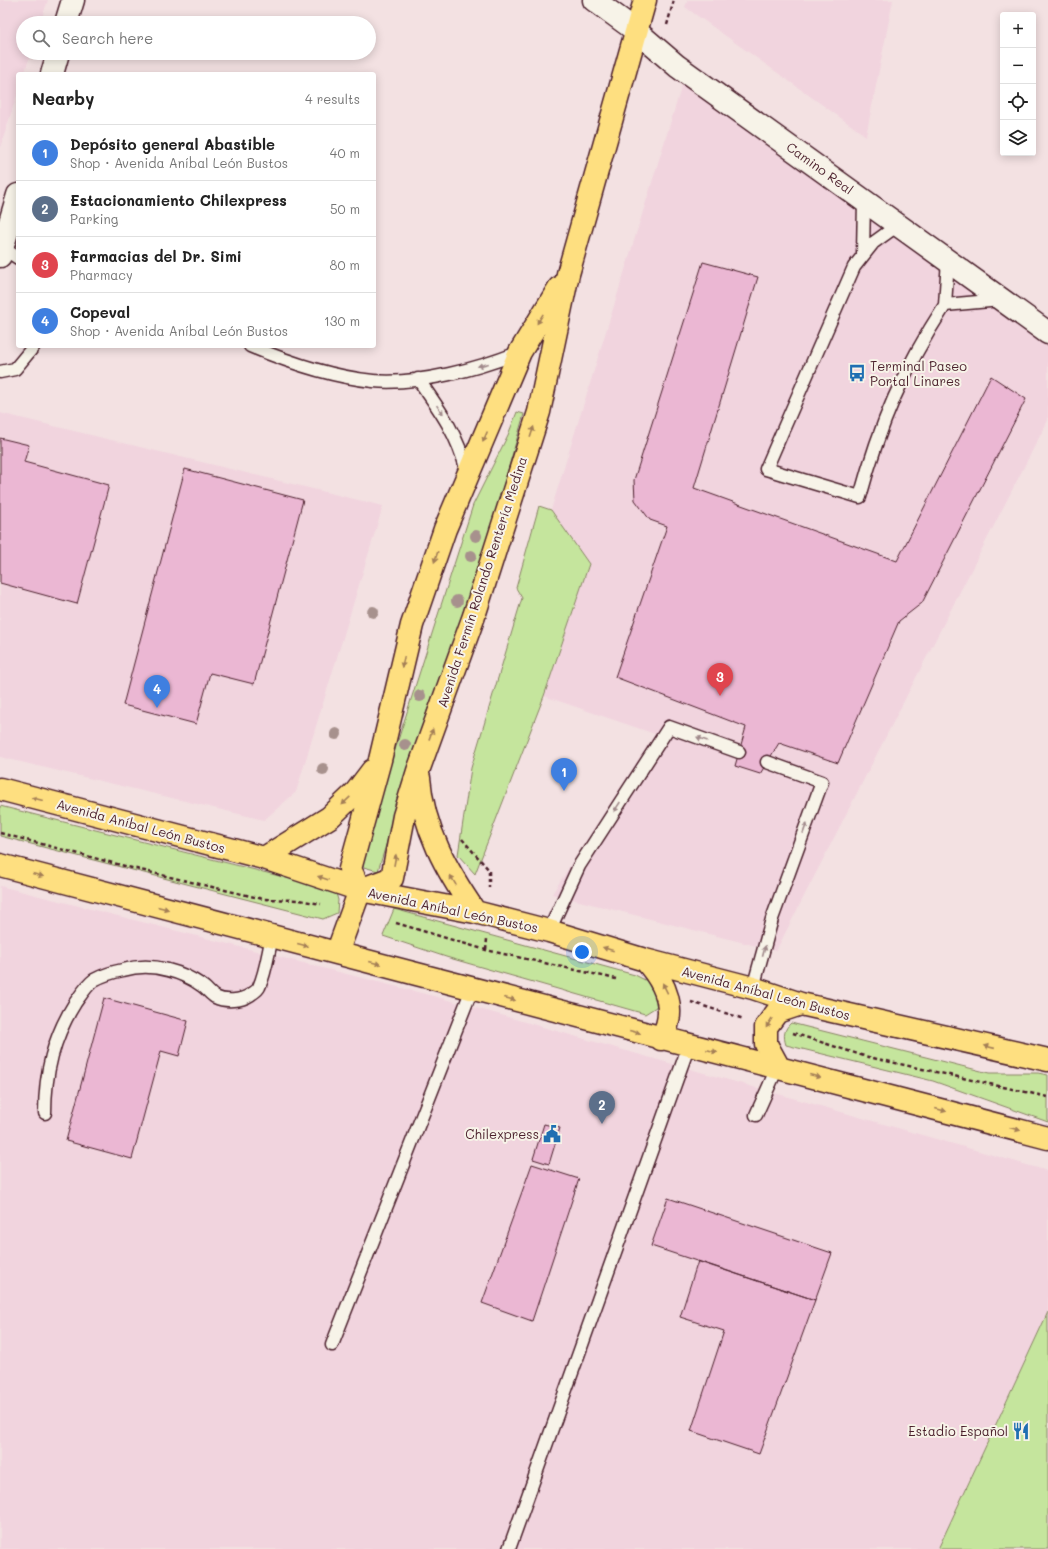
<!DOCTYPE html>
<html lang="en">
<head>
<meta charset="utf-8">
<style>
  :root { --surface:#fff; --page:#f2f2f2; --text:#222; --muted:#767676; --line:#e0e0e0; --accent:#1f6fb2 }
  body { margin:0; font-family:Mali,sans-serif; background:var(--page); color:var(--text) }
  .controls { position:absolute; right:12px; top:12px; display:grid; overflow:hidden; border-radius:4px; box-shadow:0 2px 10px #0003 }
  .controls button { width:36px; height:36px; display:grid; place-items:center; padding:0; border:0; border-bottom:1px solid var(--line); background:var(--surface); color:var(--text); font:20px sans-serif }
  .you { position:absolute; left:582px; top:952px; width:14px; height:14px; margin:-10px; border:3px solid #fff; border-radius:50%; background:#1a73e8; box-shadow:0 0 0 6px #1a73e833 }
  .badge { display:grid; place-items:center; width:26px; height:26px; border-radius:50%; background:var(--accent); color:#fff; font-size:13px; font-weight:700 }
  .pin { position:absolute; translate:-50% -33px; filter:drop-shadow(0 1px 2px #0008) }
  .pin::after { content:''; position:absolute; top:21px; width:14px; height:12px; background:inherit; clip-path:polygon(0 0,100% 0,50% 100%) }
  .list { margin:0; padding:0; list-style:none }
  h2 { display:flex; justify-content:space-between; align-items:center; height:52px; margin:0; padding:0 16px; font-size:17px }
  h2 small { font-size:13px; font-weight:400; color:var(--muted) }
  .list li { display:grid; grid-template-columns:26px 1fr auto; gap:12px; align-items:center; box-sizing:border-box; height:56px; padding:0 16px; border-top:1px solid var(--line) }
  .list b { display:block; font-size:15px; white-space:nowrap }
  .list p { margin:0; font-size:13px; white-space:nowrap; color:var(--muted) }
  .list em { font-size:13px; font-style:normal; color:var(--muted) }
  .icon { flex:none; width:22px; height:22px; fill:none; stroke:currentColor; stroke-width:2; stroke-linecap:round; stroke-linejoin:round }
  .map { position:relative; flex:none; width:1048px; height:1549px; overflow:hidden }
  .search { position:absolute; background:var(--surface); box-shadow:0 2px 10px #0003; left:16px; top:16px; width:360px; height:44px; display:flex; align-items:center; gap:10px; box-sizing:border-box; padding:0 14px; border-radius:22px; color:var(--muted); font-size:15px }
  .panel { position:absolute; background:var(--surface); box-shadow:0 2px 10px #0003; left:16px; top:72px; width:360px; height:276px; border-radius:4px }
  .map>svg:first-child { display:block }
  .built { fill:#f1d4de }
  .green { fill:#c5e59d; stroke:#888264 }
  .building { fill:#ebb7d3; stroke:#4a1f2b }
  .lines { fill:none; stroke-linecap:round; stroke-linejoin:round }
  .lane-casing { stroke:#4a1f2b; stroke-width:15 }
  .street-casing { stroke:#4a1f2b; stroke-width:25 }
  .primary-casing { stroke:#4a1f2b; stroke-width:25 }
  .path { stroke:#4a1f2b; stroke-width:2.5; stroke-dasharray:4 3; stroke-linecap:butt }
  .lane { stroke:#f7f3e8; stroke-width:12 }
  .street { stroke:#f7f3e8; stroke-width:22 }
  .primary { stroke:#fedf80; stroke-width:22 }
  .tree { fill:#a7918d }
  .oneway { fill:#a47f56 }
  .oneway2 { fill:#a0898a }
  .labels { text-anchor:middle; stroke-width:4; stroke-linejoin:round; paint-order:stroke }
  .street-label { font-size:13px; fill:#4a1f2b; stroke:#f7f3e8 }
  .poi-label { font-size:13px; fill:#4a1f2b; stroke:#f7f3e8; text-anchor:end }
</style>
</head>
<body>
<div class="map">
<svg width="1048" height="1549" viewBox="0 0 1048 1549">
  <rect width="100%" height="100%" fill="#f3e1e2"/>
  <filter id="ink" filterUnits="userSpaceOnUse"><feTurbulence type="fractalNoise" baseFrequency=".025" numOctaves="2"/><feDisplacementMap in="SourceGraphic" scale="8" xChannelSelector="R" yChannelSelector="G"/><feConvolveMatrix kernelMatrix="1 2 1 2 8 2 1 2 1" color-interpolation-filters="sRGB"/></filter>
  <g filter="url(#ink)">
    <path class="built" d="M0,0H48L40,23H23V53H31L24,74H18V92L0,148Z
      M688,0H893L866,136L685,7Z
      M682,85L1048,344V420L776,951L552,894L655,734L544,696L589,564L551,510Z
      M0,413L383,506L296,792L264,820L0,757Z
      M0,886L441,998L1048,1171V1312L938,1549H0Z"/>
    <path class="green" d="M517,412L524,414L468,609L427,711L378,871L360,866L379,800L473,505L508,435Z
      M539,506L551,510L589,564L544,696L475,874L458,855L471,768L522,598L516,588Z
      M0,806L335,890L338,900L337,913L323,919L0,836Z
      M394,909L635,975L655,985L660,996L656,1007L645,1014L446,957L383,936Z
      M791,1023L989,1073H1038L1048,1075V1122L933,1081L786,1045C783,1036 784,1029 791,1023Z
      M1048,1312V1549H938Z"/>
    <path class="building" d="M703,262L758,277L694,488L897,561L991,376L1026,399L922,603L899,621L838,763L779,743L760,774L735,766L746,727L615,677L667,526L650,520L635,500L634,480Z
      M0,438L29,445L24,462L109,485L77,604L0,583Z
      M185,469L303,500L254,684L210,673L196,724L123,705Z
      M104,998L188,1021L179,1056L161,1051L132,1159L66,1141Z
      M544,1124L560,1128L549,1164L533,1159Z
      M532,1164L579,1179L532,1321L482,1303Z
      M668,1198L832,1253L815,1300L651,1246Z
      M698,1261L815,1300L759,1454L691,1431L724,1331L680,1317Z"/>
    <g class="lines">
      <g class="lane-casing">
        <path id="lane" d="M898,225L873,243L854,267L766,469L860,497C880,423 903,370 945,305
          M3,248L18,258
          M863,254L864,200
          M948,260L945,305L1001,300
          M250,346C288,362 332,377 373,381C419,385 478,369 520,352
          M0,372L15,369L34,346
          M418,379C440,410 458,435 467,472
          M549,931L579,866L669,727L739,752
          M753,988L772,919L822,782L767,762
          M45,1113C45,1073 53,1038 75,1003C80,996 87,985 94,980C103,975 113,972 123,970C137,966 154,966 168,970C180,973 191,978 201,985C206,988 210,994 215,997C225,1002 241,1001 250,995C253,993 258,990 259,987C266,972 268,953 272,937
          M756,1115L778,1066
          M332,1345L472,989
          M509,1549L689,1045"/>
      </g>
      <g class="street-casing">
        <path id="street" d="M594,0L635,30L677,66L1048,333
          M66,23L73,0
          M52,74L58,53
          M0,256L18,195"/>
      </g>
      <g class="primary-casing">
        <path id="primary" d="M419,778C423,829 447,871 475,912
          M0,789L264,858L360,890L475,912L549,931L645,960L753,988L801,1004L1048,1060
          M264,858L330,817L356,792L372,771
          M0,865C349,957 699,1047 1048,1138
          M360,890L392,878L404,816L418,771L474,616L539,412L568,274L645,0
          M337,953L360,890L350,869L380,760L412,625L445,529L520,352L559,288
          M645,960C666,983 678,1011 661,1039
          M778,1066L766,1044V1027L777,1012L801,1004"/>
      </g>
      <path class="path" d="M667,25L674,0
        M0,833L132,868L263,899L299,900L321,904
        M462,839L489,870V888
        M396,923L486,950L616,979
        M486,950L487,939
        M691,1002L744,1019
        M793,1033L864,1056L1048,1097"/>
      <use href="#lane" class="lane"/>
      <use href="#street" class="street"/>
      <use href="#primary" class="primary"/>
    </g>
    <g class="tree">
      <circle cx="476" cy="536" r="6"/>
      <circle cx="471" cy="556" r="6"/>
      <circle cx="457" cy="601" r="6"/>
      <circle cx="373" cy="612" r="6"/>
      <circle cx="420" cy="696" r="6"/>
      <circle cx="336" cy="734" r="6"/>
      <circle cx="405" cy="745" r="6"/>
      <circle cx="323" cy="769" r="6"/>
    </g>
    <defs><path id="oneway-solid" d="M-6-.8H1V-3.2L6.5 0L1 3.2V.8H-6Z"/></defs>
    <g class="oneway">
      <use href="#oneway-solid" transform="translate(540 319) rotate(122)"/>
      <use href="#oneway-solid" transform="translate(532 432) rotate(-72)"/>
      <use href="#oneway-solid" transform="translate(485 437) rotate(113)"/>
      <use href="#oneway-solid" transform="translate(436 557) rotate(109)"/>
      <use href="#oneway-solid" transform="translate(403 662) rotate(103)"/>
      <use href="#oneway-solid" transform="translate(431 734) rotate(-70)"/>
      <use href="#oneway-solid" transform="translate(37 799) rotate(-165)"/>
      <use href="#oneway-solid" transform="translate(346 801) rotate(136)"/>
      <use href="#oneway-solid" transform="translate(395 860) rotate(-80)"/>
      <use href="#oneway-solid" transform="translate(38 875) rotate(15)"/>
      <use href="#oneway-solid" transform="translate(323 878) rotate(-161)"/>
      <use href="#oneway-solid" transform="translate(453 880) rotate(-121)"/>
      <use href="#oneway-solid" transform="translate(163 908) rotate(15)"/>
      <use href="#oneway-solid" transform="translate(303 945) rotate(14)"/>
      <use href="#oneway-solid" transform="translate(608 949) rotate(-163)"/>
      <use href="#oneway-solid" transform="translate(375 963) rotate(15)"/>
      <use href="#oneway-solid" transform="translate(665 988) rotate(-116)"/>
      <use href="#oneway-solid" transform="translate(510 999) rotate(15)"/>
      <use href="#oneway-solid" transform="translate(769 1023) rotate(121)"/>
      <use href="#oneway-solid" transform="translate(635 1032) rotate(15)"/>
      <use href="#oneway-solid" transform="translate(989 1047) rotate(-167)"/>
      <use href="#oneway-solid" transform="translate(712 1051) rotate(15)"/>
      <use href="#oneway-solid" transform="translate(815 1076) rotate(15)"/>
      <use href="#oneway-solid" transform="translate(941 1110) rotate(15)"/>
      <use href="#oneway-solid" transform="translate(1015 1129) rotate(15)"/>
    </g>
    <g class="oneway2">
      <use href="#oneway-solid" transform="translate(483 365) rotate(166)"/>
      <use href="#oneway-solid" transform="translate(440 410) rotate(55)"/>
      <use href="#oneway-solid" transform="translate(702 739) rotate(-160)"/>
      <use href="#oneway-solid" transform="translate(617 807) rotate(123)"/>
      <use href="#oneway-solid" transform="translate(805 828) rotate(-70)"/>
      <use href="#oneway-solid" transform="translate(764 951) rotate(-75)"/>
    </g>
  </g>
  <defs>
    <g id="bus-bare" transform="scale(1.38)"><path d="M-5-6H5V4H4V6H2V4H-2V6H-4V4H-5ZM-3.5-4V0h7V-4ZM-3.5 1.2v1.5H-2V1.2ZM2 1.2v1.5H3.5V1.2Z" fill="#1f6fb2" stroke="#f7f3e8" stroke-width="2.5" paint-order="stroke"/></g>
    <g id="civic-bare" transform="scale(1.38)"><path d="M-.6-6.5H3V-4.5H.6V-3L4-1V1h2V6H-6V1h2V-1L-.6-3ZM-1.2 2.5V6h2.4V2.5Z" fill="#1f6fb2" stroke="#f7f3e8" stroke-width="2.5" paint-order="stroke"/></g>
    <g id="restaurant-bare" transform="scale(1.38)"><path d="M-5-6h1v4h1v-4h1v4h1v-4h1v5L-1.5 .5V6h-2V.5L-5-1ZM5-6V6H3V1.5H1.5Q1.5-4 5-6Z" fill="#1f6fb2" stroke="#f7f3e8" stroke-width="2.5" paint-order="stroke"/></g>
  </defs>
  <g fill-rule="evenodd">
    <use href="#bus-bare" x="857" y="373"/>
    <use href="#civic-bare" x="552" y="1134"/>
    <use href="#restaurant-bare" x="1021" y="1431"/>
  </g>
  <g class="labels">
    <g class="street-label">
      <text transform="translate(820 168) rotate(36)" y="5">Camino Real</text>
      <text transform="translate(482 582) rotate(-72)" y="5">Avenida Fermín Rolando Rentería Medina</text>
      <text transform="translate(141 826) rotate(15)" y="5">Avenida Aníbal León Bustos</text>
      <text transform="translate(453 910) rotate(12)" y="5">Avenida Aníbal León Bustos</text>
      <text transform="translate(766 993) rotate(15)" y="5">Avenida Aníbal León Bustos</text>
    </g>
    <g class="poi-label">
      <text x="870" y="371" text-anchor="start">Terminal Paseo<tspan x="870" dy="15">Portal Linares</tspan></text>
      <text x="539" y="1139">Chilexpress</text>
      <text x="1008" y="1436">Estadio Español</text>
    </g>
  </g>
</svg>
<div class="controls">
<button>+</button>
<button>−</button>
<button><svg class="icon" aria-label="locate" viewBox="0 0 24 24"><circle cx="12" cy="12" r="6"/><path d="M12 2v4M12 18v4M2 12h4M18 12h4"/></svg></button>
<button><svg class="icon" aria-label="layers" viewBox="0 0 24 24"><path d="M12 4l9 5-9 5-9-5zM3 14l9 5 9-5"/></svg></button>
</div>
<div class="you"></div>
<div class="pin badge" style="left:564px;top:791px;background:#3f7fe0">1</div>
<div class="pin badge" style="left:602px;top:1124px;background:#5c6f8a">2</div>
<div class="pin badge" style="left:720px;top:696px;background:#e0444e">3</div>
<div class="pin badge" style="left:157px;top:708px;background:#3f7fe0">4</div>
<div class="search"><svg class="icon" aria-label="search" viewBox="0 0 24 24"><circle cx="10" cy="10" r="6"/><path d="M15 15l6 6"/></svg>Search here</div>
<section class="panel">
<h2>Nearby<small>4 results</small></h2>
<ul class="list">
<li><span class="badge" style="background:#3f7fe0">1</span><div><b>Depósito general Abastible</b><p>Shop · Avenida Aníbal León Bustos</p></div><em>40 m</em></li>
<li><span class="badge" style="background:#5c6f8a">2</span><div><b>Estacionamiento Chilexpress</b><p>Parking</p></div><em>50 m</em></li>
<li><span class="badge" style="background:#e0444e">3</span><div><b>Farmacias del Dr. Simi</b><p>Pharmacy</p></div><em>80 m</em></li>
<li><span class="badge" style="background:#3f7fe0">4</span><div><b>Copeval</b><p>Shop · Avenida Aníbal León Bustos</p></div><em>130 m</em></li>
</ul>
</section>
</div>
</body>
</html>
